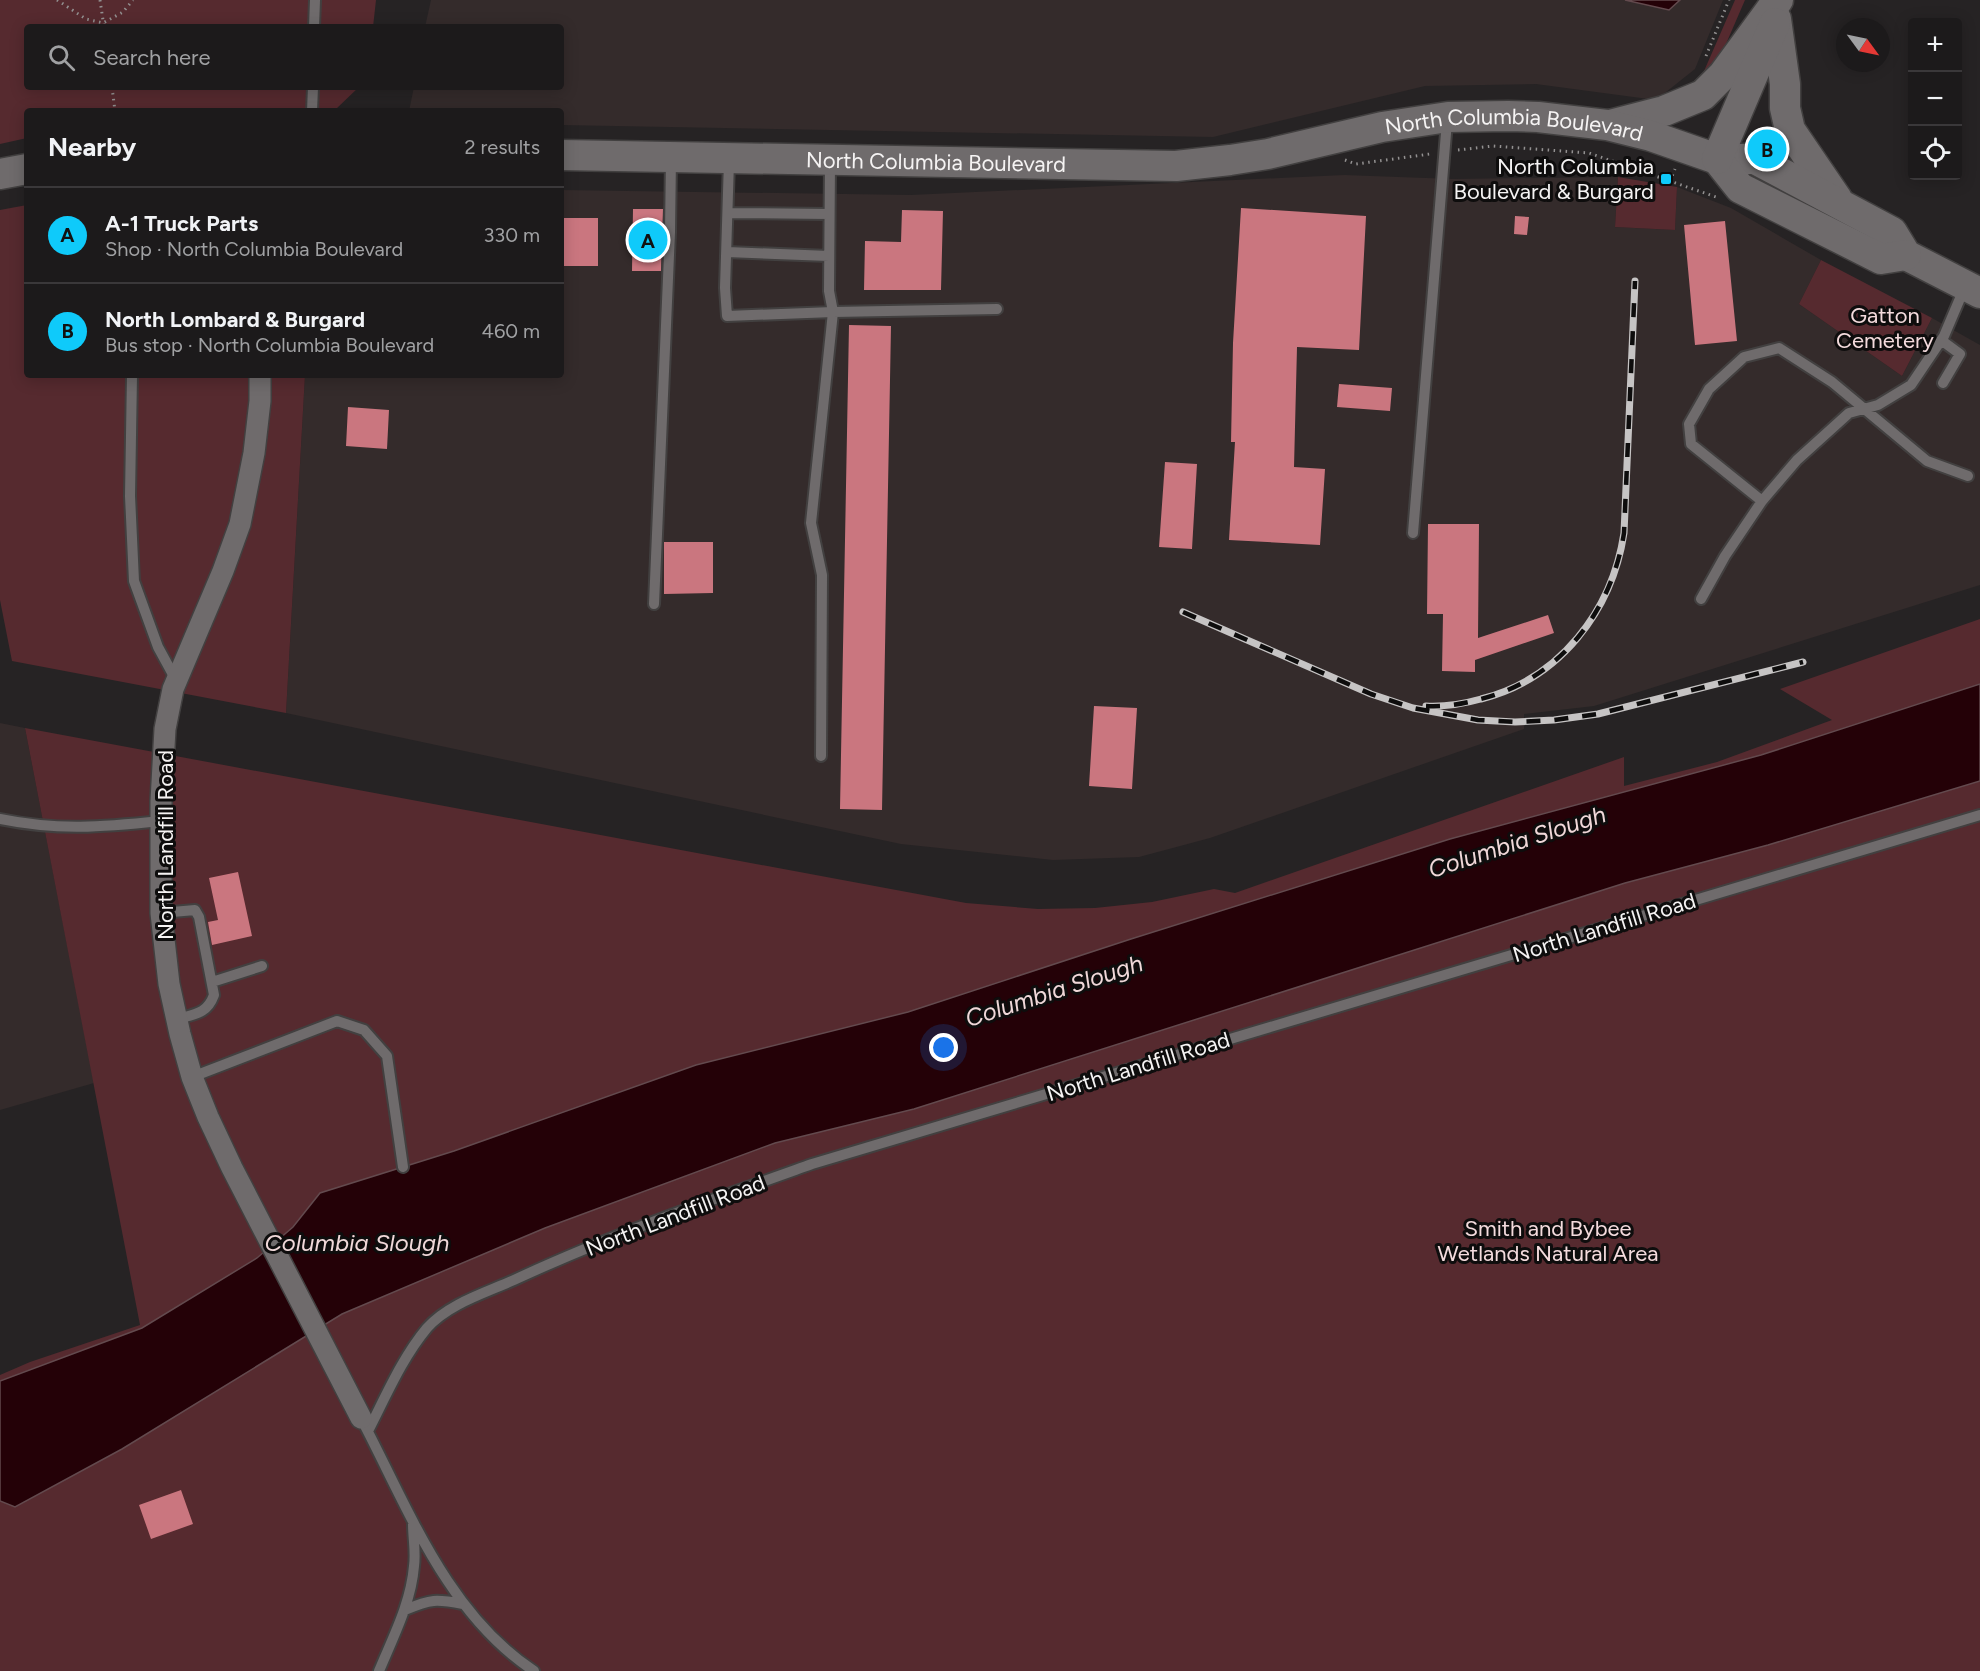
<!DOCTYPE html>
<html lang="en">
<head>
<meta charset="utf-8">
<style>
  :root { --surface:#1c1a1b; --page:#252324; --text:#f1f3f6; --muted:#a0a1a3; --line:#3a383a; --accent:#0fcafa }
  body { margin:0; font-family:Figtree,sans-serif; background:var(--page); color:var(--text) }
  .controls { position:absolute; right:18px; top:18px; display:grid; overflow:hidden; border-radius:6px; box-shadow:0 3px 15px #0003 }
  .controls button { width:54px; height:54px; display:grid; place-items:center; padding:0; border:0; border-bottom:2px solid var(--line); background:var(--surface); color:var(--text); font:30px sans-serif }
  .compass { position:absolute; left:1836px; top:18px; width:54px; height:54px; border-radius:50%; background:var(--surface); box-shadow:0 3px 15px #0003; rotate:123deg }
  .you { position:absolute; left:944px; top:1048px; width:21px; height:21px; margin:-15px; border:4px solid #fff; border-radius:50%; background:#1a73e8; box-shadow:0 0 0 9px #1a73e833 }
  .badge { display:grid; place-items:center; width:39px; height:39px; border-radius:50%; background:var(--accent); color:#111; font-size:20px; font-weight:700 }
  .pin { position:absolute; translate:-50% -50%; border:3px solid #fff; box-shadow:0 2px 6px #0006 }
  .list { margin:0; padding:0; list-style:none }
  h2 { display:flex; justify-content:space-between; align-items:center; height:78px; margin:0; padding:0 24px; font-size:26px }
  h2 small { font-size:20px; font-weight:400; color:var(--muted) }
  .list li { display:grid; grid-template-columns:39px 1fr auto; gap:18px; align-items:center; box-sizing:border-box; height:96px; padding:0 24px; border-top:2px solid var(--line) }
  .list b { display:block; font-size:22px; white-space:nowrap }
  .list p { margin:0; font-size:20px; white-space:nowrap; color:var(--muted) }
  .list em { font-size:20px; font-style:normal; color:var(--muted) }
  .icon { flex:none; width:33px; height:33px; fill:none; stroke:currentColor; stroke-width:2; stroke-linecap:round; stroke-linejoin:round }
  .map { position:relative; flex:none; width:1980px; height:1671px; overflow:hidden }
  .search { position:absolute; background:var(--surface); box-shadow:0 3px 15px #0003; left:24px; top:24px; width:540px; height:66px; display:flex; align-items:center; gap:15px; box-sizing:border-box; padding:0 21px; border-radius:6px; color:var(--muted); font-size:22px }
  .panel { position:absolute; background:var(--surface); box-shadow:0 3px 15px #0003; left:24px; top:108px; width:540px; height:270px; border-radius:6px }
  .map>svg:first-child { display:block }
  .built { fill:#342b2b }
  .green { fill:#562a2f }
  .water { fill:#240107; stroke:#634a4e; stroke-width:1.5 }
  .building { fill:#ca767f }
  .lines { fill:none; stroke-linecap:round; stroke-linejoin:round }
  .service-casing { stroke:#424040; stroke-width:14 }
  .minor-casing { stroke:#424040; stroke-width:24 }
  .secondary-casing { stroke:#424040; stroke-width:33 }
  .path { stroke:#939191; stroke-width:3; stroke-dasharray:1.5 4.5; stroke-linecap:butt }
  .service { stroke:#6f6b6c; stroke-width:10 }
  .minor { stroke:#6f6b6c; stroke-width:21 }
  .secondary { stroke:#6f6b6c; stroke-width:30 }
  .rail-casing { stroke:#c6c4c4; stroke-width:7 }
  .rail { stroke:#0e0d0d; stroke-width:4.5; stroke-dasharray:14; stroke-linecap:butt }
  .poi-dot { fill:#0fcafa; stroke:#0e0d0d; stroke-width:2 }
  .labels { text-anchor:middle; stroke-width:6; stroke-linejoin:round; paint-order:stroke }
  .street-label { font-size:22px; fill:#f5f3f3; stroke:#0e0d0d }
  .poi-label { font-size:22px; fill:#f5f3f3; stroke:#0e0d0d; text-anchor:end }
  .park-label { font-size:22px; fill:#f4dbdd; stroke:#0e0d0d }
  .water-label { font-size:24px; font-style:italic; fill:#f0d8d9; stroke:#0e0d0d }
</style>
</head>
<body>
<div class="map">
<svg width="1980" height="1671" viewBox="0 0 1980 1671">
  <rect width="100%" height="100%" fill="#262324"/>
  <path class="built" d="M431,0H1723L1695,69L1656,100L1536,84L1425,86L1213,137L561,125V111H409L414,87H561V27H425Z
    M1344,175L1453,179L1618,177L1615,227L1675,230L1677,187L1731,208L1821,260L1799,304L1902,376L1932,318L1980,345V585L1594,706L1524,714V729L1210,838L1139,857L1053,860L901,844L286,713L305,375H561V190L911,195Z
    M0,723L25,728L94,1083L0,1110Z"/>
  <path class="green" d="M0,0H376L373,27H27V87H359L336,109L320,108L319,111H27V138L0,144Z
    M1735,0H1745L1719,60L1701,78Z
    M1618,177L1677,187L1675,230L1615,227Z
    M27,205V375H305L286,713L12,661L0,600V210Z
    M1821,260L1932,318L1902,376L1799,304Z
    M1980,619V1671H0V1375L30,1362L140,1325L25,728L966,903L1038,909L1095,908L1152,902L1214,889L1235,893L1624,757V786L1717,762L1832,720L1780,689Z"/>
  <path class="water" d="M1625,0H1680L1669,10Z
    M1980,684V781L1768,845L1625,883L914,1109L775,1143L545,1228L342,1314L122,1449L15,1507L0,1501V1381L142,1328L257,1258L293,1227L320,1193L454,1151L696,1065L908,1012L1131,939L1450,839L1761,755Z"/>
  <path class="building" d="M1241,208L1366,216L1359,350L1297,347L1294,467L1325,469L1320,545L1229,540L1235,442H1231L1233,343Z
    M633,209H663L661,271H632Z
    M902,210L943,211L941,290H864L865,241L901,242Z
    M1515,216L1529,217L1527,235L1514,234Z
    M561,218H598V266H561Z
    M1725,221L1737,341L1695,345L1684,225Z
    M849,325L891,326L882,810L840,809Z
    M1339,384L1392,388L1390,411L1337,407Z
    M348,407L389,410L387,449L346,446Z
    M1165,462L1197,464L1192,549L1159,547Z
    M1428,524H1479L1478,638L1548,615L1554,633L1475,660V672L1442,671L1443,614H1427Z
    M664,542H713V593L664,594Z
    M1094,706L1137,708L1132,789L1089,786Z
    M238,872L252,936L212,945L208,922L218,920L209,878Z
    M181,1490L193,1524L151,1539L139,1505Z"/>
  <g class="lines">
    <g class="service-casing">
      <path id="service" d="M314,27L315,0
        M312,111L313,87
        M729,161L725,288L727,316L833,312L811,523L822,575L821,756
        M830,162L829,291L833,312L997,309
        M728,213L829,214
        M727,252L829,256
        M1941,340L1960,354L1943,383
        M132,375L130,496L134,581L158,647L176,680
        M1762,501L1691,444L1689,424L1709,389L1744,357L1779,348L1832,382L1927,461L1968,476
        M1413,533L1447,121
        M1701,599L1725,556L1762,501L1797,460L1849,413L1878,405L1911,385L1944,336L1964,289
        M654,604L670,232L671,157
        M0,819C58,831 103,827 161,821
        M161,913L195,910L199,917L214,995C207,1014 195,1014 177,1019
        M212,982L262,966
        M192,1077L337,1021L364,1030L387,1056L403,1167
        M365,1426C410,1513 449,1615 534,1671
        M368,1431C386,1396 402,1358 427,1328C448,1304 485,1293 514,1280C611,1235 711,1200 812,1164L1980,815
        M405,1610C431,1599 436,1599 463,1604
        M379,1671C393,1637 411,1603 414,1566C416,1552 413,1538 413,1524"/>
    </g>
    <g class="minor-casing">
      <path id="minor" d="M260,375V401L254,453L240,524L223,571L173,689L165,729L161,801V913L169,984L180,1034L192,1077L208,1117L232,1168L361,1418"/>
    </g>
    <g class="secondary-casing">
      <g id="secondary">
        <path d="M1776,19L1785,84V108L1790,130L1837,199"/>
        <path d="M1610,125L1664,111L1703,95L1723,75L1778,0"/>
        <path id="s1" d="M561,155L1176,166L1230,160L1268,154L1382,127L1448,117L1508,116L1538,117L1607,125L1651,136L1717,159H1755L1892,232L1906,255L1980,293"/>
        <path d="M1717,159L1740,188L1881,259L1906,255"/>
        <path d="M1717,159L1775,23"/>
        <path d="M0,174L27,169"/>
      </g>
    </g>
    <path class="path" d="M57,0L86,19L103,23L123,12L133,0
      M100,0L104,27
      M1706,56L1729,0
      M112,87L115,111
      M1458,150L1493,146L1589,153L1716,197
      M1345,160L1356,164L1430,154
      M1670,181L1675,169"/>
    <use href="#service" class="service"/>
    <use href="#minor" class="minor"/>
    <use href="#secondary" class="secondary"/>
    <g class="rail-casing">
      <path id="rail" d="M1183,612L1371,694L1413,708L1478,720L1515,722L1554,720L1598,714L1803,662
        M1426,706C1445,707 1463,704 1481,699C1560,679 1612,611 1624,533L1635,281"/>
    </g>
    <use href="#rail" class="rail"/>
  </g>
  <rect class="poi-dot" x="1660" y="173" width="12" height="12" rx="3"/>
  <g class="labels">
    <g class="street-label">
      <text dy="8" stroke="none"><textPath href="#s1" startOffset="958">North Columbia Boulevard</textPath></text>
      <text dy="8" stroke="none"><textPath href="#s1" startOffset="375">North Columbia Boulevard</textPath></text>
      <text transform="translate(165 845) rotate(-90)" y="8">North Landfill Road</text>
      <text transform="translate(1604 927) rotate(-17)" y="8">North Landfill Road</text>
      <text transform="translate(1138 1066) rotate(-17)" y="8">North Landfill Road</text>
      <text transform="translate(675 1215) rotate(-21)" y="8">North Landfill Road</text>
    </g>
    <g class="poi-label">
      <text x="1654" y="174">North Columbia<tspan x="1654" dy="25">Boulevard &amp; Burgard</tspan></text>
    </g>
    <g class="park-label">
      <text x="1885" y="323">Gatton<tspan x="1885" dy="25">Cemetery</tspan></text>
      <text x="1548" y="1236">Smith and Bybee<tspan x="1548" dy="25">Wetlands Natural Area</tspan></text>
    </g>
    <g class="water-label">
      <text transform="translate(1517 842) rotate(-18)" y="8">Columbia Slough</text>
      <text transform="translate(1054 991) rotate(-18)" y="8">Columbia Slough</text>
      <text x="357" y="1251">Columbia Slough</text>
    </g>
  </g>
</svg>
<div class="controls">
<button>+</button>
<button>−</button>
<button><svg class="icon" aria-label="locate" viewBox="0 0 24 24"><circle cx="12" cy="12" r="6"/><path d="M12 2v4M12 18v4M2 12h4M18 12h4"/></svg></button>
</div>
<svg class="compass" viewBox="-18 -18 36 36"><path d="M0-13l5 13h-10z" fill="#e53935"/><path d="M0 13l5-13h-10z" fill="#a0a1a3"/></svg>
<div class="you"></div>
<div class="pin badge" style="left:648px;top:240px">A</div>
<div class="pin badge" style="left:1767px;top:149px">B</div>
<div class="search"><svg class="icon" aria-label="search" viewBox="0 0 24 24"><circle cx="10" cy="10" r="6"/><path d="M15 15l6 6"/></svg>Search here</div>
<section class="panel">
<h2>Nearby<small>2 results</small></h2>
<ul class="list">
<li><span class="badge">A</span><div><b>A-1 Truck Parts</b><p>Shop · North Columbia Boulevard</p></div><em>330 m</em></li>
<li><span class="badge">B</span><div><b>North Lombard &amp; Burgard</b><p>Bus stop · North Columbia Boulevard</p></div><em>460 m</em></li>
</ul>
</section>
</div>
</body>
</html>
